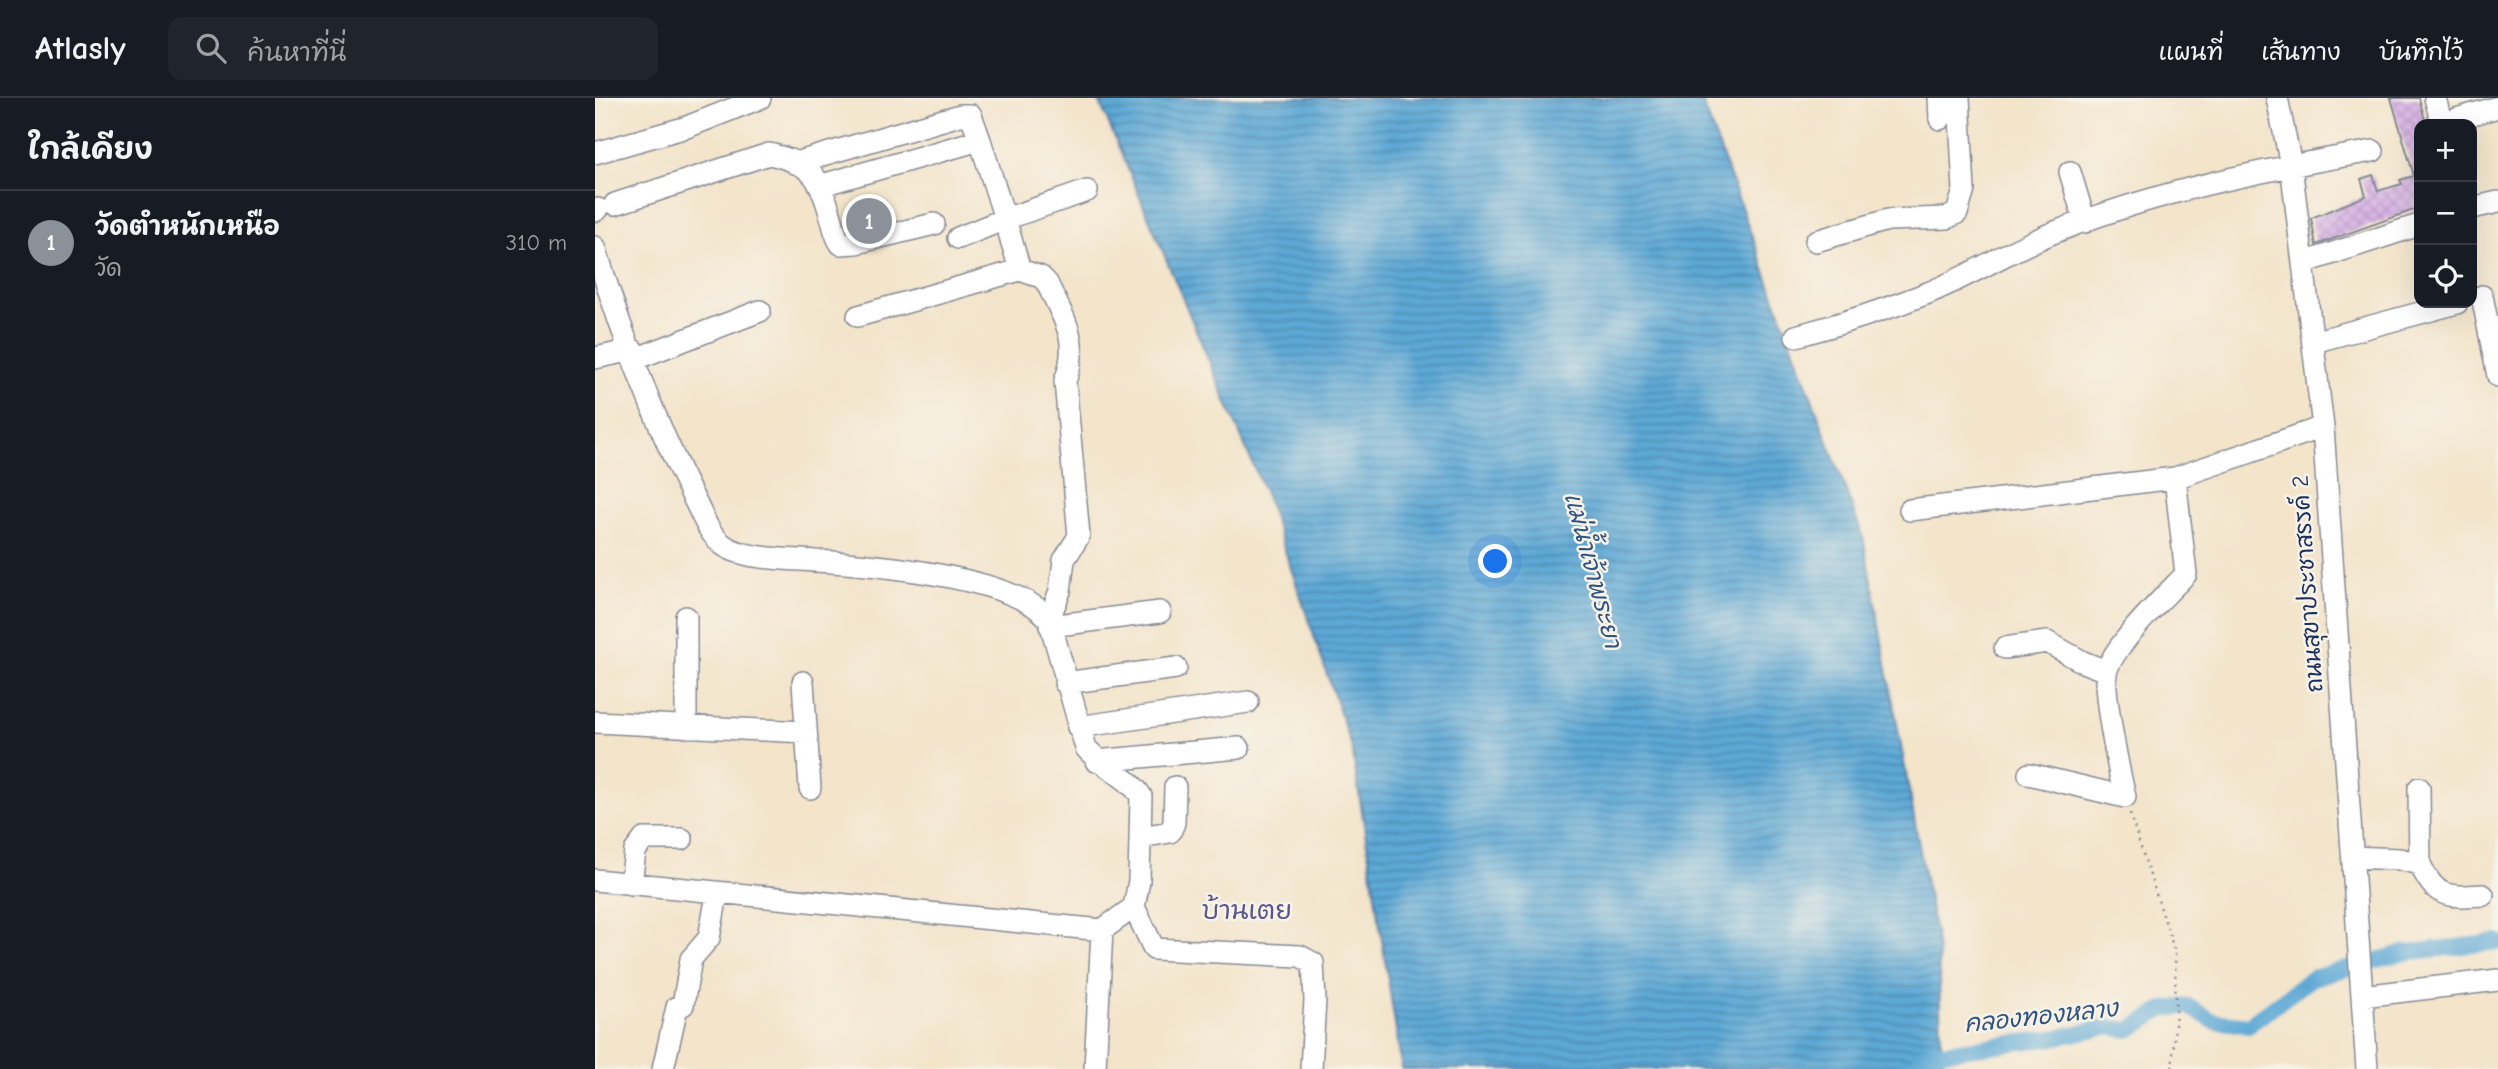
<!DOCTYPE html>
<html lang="th">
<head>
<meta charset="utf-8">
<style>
  :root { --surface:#171b24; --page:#20242c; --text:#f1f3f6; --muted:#9ea1a6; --line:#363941; --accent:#8c9099 }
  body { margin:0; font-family:"Comic Neue","Playpen Sans Thai",sans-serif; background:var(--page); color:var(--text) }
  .controls { position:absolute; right:21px; top:21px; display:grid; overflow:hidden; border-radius:14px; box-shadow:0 7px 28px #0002 }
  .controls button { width:63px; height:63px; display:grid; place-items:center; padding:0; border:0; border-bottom:2px solid var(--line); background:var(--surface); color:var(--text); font:35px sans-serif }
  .you { position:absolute; left:901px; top:464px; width:24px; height:24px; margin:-18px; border:5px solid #fff; border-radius:50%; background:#1a73e8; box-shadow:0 0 0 10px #1a73e833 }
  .badge { display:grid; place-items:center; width:46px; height:46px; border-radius:50%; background:var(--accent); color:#fff; font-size:23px; font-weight:700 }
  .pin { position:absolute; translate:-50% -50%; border:4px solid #fff; box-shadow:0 2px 7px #0006 }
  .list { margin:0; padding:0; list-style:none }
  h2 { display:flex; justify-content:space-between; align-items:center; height:91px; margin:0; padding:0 28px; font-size:30px }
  h2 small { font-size:23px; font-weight:400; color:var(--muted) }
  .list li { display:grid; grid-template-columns:46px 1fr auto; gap:21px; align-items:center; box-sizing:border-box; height:105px; padding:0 28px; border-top:2px solid var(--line) }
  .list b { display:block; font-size:26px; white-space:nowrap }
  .list p { margin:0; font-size:23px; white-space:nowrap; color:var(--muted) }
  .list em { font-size:23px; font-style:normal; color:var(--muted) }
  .icon { flex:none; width:38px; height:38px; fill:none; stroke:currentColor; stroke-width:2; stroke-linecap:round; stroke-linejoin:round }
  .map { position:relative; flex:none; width:1903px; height:971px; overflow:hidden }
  header { display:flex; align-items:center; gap:42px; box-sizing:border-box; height:98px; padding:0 35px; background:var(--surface); border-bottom:2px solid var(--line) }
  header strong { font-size:33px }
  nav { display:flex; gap:38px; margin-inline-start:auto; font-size:24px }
  .search { width:490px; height:63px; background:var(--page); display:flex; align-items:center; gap:18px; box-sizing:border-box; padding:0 24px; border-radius:14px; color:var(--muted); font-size:26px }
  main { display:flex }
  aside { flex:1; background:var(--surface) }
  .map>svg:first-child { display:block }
  .water { fill:url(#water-rules); stroke:#3c6c9a; stroke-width:2 }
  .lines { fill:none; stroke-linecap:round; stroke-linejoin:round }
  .canal { stroke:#5da8d5; stroke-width:16 }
  .building { fill:url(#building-cross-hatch) }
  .minor-casing { stroke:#878a94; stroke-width:24 }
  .path { stroke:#878a94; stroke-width:2.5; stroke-dasharray:2 5; stroke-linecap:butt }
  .minor { stroke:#fff; stroke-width:21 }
  .labels { text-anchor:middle; stroke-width:5; stroke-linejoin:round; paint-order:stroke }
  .street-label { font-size:23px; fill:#1b2f5e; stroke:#f7f3e8 }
  .water-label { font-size:24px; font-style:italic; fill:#2f5382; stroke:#f7f3e8 }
  .quarter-label { font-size:26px; fill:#5a578d; stroke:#f7f3e8 }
</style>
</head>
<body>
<header>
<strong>Atlasly</strong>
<div class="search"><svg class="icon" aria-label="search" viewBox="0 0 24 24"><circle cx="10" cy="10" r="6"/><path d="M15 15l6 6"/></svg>ค้นหาที่นี่</div>
<nav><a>แผนที่</a><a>เส้นทาง</a><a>บันทึกไว้</a></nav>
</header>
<main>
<aside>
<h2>ใกล้เคียง<small></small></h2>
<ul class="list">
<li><span class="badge">1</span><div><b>วัดตำหนักเหนือ</b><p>วัด</p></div><em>310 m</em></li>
</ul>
</aside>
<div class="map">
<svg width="1903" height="971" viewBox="0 0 1903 971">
  <defs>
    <pattern id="water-rules" width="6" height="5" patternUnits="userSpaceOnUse" patternTransform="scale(1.75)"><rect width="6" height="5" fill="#5da8d5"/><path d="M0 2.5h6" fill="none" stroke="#4c89b0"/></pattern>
    <pattern id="building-cross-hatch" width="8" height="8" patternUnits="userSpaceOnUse" patternTransform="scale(1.75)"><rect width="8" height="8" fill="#d0a2e4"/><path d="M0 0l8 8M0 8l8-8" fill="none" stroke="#a884bc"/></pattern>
  </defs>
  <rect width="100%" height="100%" fill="#f7f3e8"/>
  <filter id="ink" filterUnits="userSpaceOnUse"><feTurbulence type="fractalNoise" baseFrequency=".0143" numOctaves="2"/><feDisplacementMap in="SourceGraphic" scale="14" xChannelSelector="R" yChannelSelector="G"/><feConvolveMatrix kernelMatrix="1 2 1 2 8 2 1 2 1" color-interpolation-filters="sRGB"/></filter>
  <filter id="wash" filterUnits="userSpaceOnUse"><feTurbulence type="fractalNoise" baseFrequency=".00686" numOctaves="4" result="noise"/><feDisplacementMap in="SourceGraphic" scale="28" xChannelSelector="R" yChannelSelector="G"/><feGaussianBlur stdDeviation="1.57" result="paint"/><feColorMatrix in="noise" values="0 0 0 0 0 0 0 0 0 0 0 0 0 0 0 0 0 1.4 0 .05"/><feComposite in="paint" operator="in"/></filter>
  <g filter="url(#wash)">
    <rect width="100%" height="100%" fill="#f3e4ca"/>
    <path class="water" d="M503,0H1106L1268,439L1343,851L1347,971H807L757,650L672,400Z"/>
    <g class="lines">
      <path class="canal" d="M1325,957L1458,940L1512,929L1534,932L1569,911L1593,908L1618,923L1654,927L1717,880L1808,855L1903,844"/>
    </g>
    <g id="blocks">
      <path class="building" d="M1796,0H1824L1831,26H1824V110L1721,147L1716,120L1771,98L1766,81L1778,77L1783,93L1807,86L1805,82L1819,78Z"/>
    </g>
  </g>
  <g filter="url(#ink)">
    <use href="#blocks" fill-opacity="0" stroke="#878a94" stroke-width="2"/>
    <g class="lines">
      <g class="minor-casing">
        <path id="minor" d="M1344,0L1345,21
          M1682,0L1696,67L1728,329L1772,971
          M1840,0L1847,26
          M1847,25L1903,9
          M0,55L92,29L165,0
          M200,65L365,17H376L385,42
          M1475,74L1490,124
          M227,87L385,42L410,121L492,93
          M20,106L174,56C217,65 225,79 236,119C239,128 240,138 246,146L261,145L339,126
          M1877,110L1903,104
          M0,113L3,111
          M363,140L410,121L425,172
          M1221,143L1293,122L1352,120L1362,115L1369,92L1364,0
          M0,149C26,234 59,322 99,401C107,416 113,435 127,446C147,462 195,461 220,463C275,466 419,478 454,521L491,650C507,669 533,678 546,698L544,783L539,809L507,832
          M1708,165L1824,127
          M1887,198L1903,278
          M263,218L425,172L446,179L452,185C469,222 486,241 470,283L484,438L469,462L465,493L454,521
          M1201,238C1246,226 1290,212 1333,195C1379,176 1421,148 1468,131C1567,92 1673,71 1778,53
          M1718,244L1862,205
          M0,260L38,252
          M40,261L165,213
          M1315,412L1580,380L1728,329
          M455,528L565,514
          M1410,550L1452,544L1488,564L1511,573
          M208,584L215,690
          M470,585L581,570
          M0,624L210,634
          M91,629V519
          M483,629L653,604
          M501,663L644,650
          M1434,676L1530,699C1525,678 1506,587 1512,571C1523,543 1569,499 1591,476L1580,380
          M1824,690L1825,766
          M546,739L575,734L579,725L580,689
          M1758,759L1804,761L1825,766C1841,801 1853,799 1888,797
          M0,782L507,832L500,971
          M36,786L40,753L49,741H87
          M539,809L559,851L705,858L718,865L720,902L716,971
          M1767,898L1903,882
          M88,907L96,861L114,840L122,797
          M68,971L82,909"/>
      </g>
      <path class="path" d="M1535,716L1580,854L1581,913L1577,971"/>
      <use href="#minor" class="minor"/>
    </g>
  </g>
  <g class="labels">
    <g class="street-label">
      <text transform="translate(1712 486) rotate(-94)" y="8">ถนนสุขาประชาสรรค์ 2</text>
    </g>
    <g class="water-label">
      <text transform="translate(998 472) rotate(75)" y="8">แม่น้ำเจ้าพระยา</text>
      <text transform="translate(1446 918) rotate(-6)" y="8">คลองทองหลาง</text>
    </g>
    <g class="quarter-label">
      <text x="652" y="821">บ้านเตย</text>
    </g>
  </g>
</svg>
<div class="controls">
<button>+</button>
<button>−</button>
<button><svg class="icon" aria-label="locate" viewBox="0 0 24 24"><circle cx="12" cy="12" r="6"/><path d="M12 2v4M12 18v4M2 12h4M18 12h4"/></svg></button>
</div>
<div class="you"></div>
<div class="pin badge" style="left:274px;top:123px">1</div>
</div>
</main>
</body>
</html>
